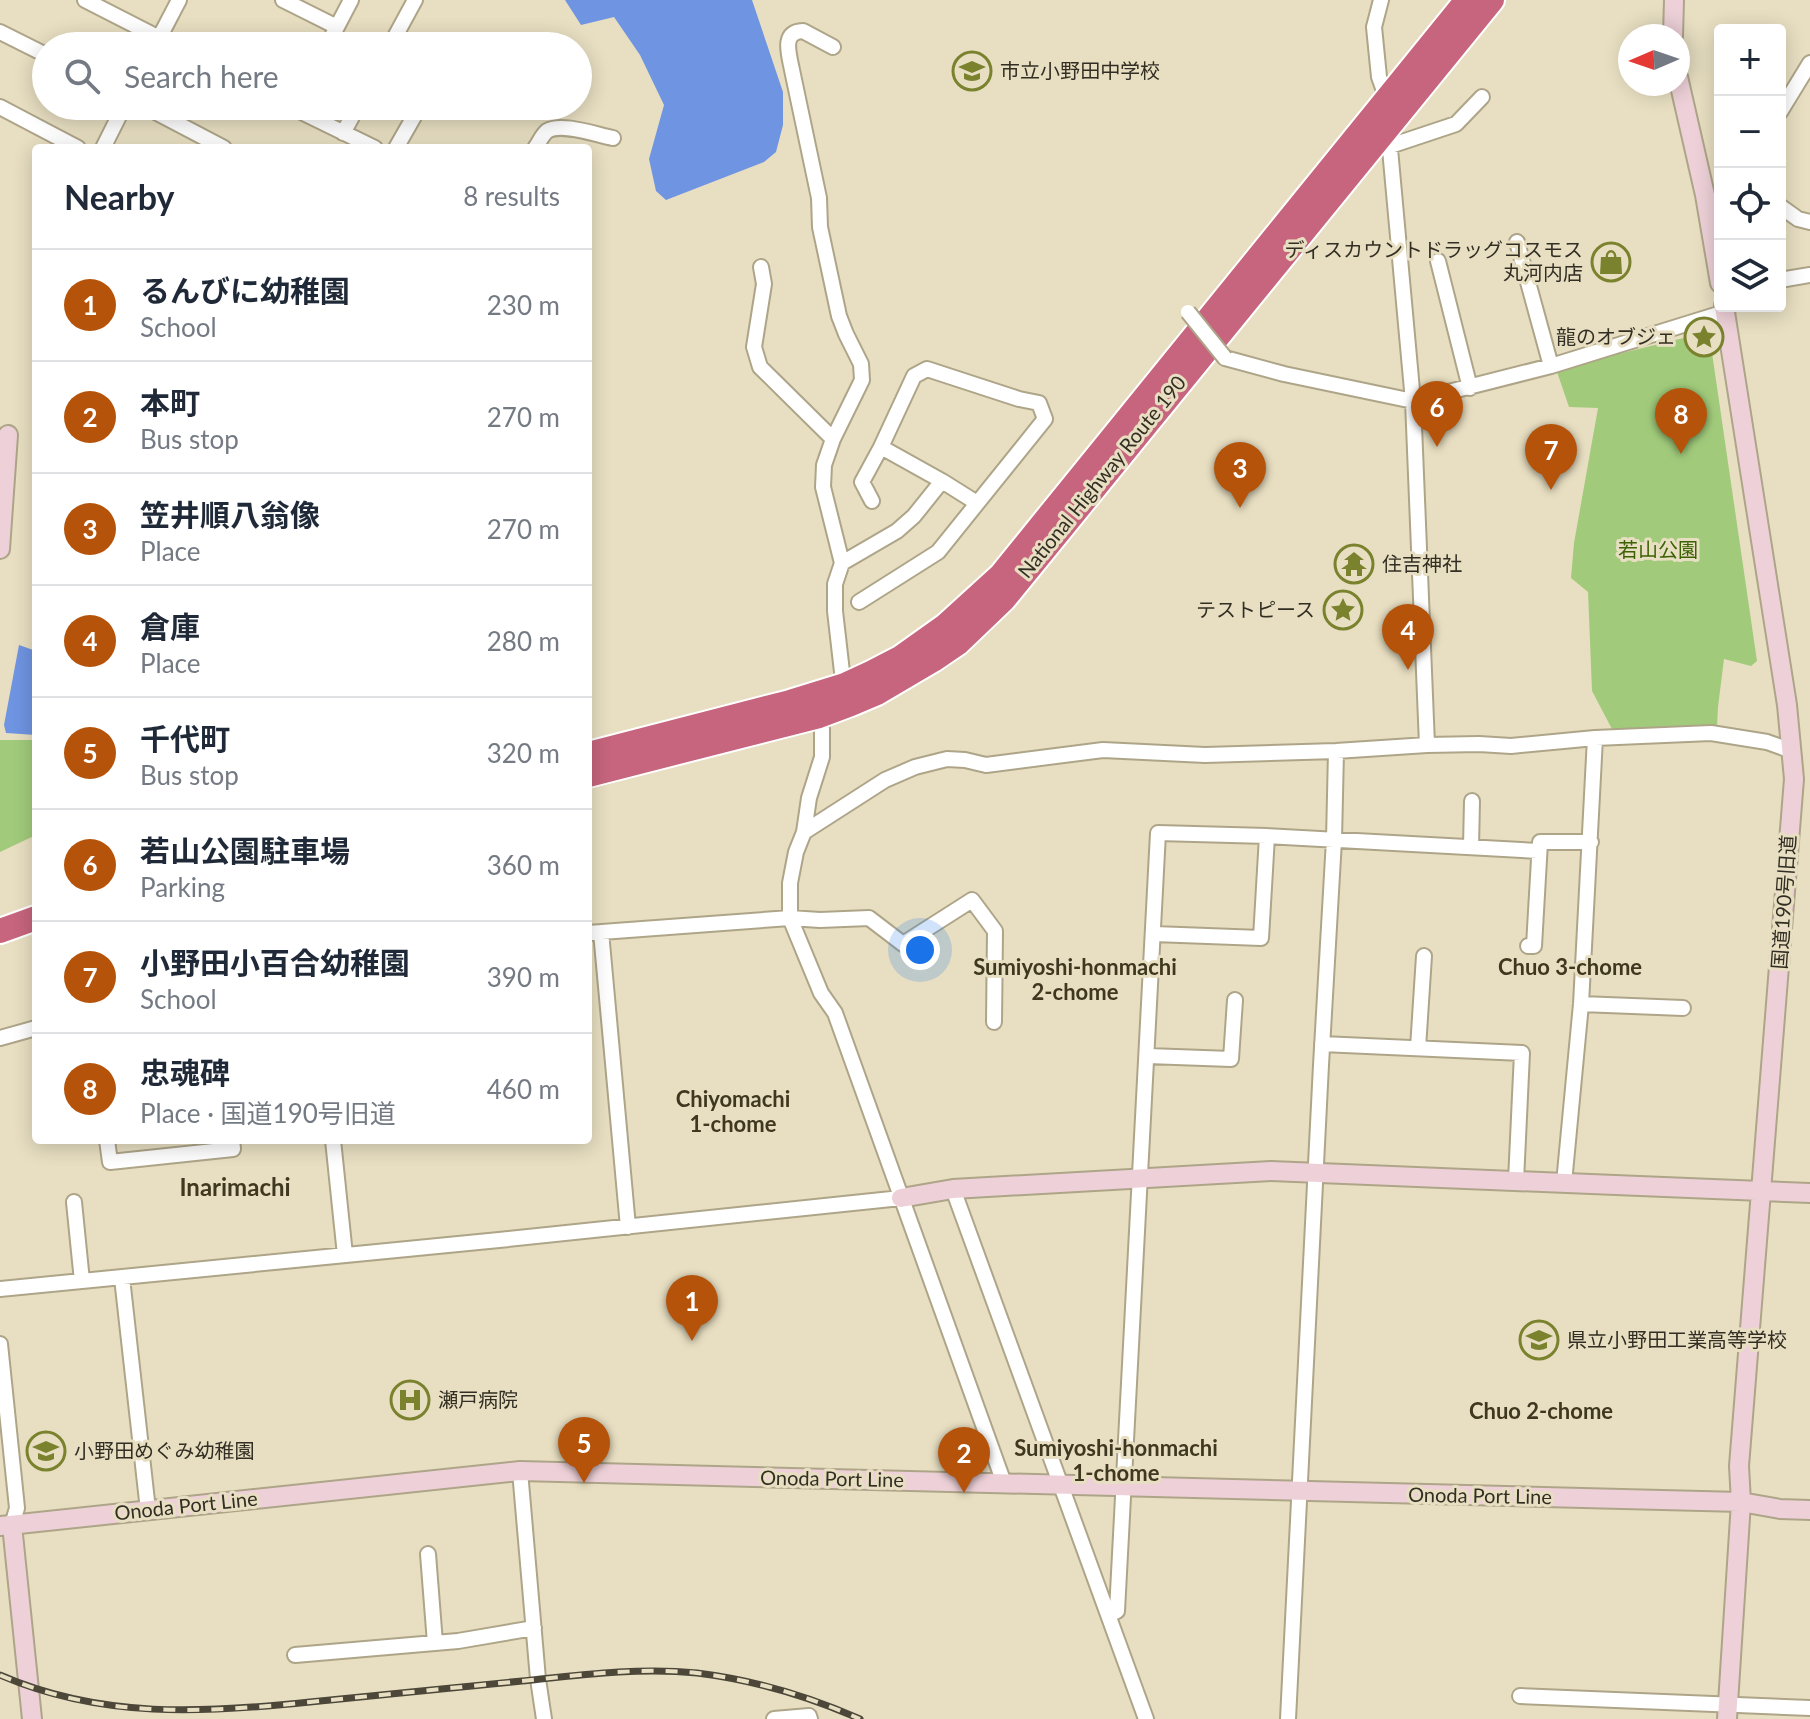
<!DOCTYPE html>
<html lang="en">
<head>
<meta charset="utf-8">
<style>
  :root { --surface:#fff; --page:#f2f2f3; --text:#1f2937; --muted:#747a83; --line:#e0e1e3; --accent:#b45309 }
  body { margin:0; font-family:Lato,"Noto Sans JP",sans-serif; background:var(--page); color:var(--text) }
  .controls { position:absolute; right:24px; top:24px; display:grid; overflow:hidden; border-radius:8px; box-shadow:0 4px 20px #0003 }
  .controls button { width:72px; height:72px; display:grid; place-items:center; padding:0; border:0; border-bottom:2px solid var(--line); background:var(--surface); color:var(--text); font:40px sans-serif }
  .compass { position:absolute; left:1618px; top:24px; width:72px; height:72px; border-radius:50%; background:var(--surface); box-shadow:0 4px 20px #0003; rotate:268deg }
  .you { position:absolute; left:920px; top:950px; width:28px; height:28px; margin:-20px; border:6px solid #fff; border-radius:50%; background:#1a73e8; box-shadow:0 0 0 12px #1a73e833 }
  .badge { display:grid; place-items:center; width:52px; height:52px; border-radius:50%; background:var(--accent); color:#fff; font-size:26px; font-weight:700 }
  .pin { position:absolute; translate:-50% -66px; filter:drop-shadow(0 2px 4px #0008) }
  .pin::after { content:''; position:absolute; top:42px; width:28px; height:24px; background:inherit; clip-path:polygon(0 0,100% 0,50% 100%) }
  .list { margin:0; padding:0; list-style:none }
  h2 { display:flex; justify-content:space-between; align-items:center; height:104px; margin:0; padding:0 32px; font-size:34px }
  h2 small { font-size:26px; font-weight:400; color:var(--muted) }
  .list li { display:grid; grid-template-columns:52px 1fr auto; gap:24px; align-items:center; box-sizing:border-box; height:112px; padding:0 32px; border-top:2px solid var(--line) }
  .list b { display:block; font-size:30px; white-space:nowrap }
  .list p { margin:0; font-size:26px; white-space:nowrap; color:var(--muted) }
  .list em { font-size:26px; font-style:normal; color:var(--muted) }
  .icon { flex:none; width:44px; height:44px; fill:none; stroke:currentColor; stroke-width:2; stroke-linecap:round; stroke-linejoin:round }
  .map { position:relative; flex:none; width:1810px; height:1719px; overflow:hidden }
  .search { position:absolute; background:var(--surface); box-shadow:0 4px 20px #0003; left:32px; top:32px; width:560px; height:88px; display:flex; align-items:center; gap:20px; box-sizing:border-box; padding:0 28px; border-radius:44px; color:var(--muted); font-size:30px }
  .panel { position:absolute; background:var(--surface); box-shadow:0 4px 20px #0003; left:32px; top:144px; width:560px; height:1000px; border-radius:8px }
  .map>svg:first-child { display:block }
  .green { fill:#a1cb7b }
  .water { fill:#6f94e1 }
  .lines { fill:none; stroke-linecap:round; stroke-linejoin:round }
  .street-casing { stroke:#aea589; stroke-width:18 }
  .secondary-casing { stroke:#aea589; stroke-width:22 }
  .highway-casing { stroke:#fff; stroke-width:28 }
  .street { stroke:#fff; stroke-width:14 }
  .secondary { stroke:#eed1d8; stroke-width:18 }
  .highway { stroke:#c6657d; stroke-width:24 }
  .rail-casing { stroke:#4c4739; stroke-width:7 }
  .rail { stroke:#e8dfc2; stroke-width:4; stroke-dasharray:12; stroke-linecap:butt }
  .street-bridge-casing { stroke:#aea589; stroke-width:18; stroke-linecap:butt }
  .street-bridge { stroke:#fff; stroke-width:14 }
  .labels { text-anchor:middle; stroke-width:6; stroke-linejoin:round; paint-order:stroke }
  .poi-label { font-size:20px; fill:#322e23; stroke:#e8dfc2; text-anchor:start }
  .street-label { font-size:20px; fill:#322e23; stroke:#e8dfc2 }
  .park-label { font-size:20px; fill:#3c6204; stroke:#e8dfc2 }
  .neighbourhood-label { font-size:22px; font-weight:bold; fill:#3f371f; stroke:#e8dfc2 }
  .quarter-label { font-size:24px; font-weight:bold; fill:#3f371f; stroke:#e8dfc2 }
</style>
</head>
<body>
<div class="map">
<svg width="1810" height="1719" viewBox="0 0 1810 1719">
  <rect width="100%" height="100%" fill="#e8dfc2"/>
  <path class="green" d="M1696,335L1711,346L1757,661L1751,666L1724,659L1718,707L1717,728L1613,731L1592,691L1588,592L1571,578L1574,543L1598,408L1569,407L1556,369Z
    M0,740H36V835L0,852Z"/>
  <path class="water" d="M565,0H752L783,92V125L776,152L764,162L666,200L656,191L649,159L664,105L640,55L614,17L581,25Z
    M19,645L36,651V735L6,733L4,725Z"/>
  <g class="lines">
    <g class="street-casing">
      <path id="street" d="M85,0L175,46
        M283,0L337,27
        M1381,0L1374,27L1379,77L1388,102
        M0,32L46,55
        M155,46L179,0
        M327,46L351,0
        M390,46L415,0
        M833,47L803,31C781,32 789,54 792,70L819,198L820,227L839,316L846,334L861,364L862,380L833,439L824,465L823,487L842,563L835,584V611L842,672L847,692
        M144,106L224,148
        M289,106L375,148
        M0,107L78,148
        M1780,112L1810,63
        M1388,127L1413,401L1427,745
        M343,133L358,106
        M1390,146L1456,124L1482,97
        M103,148L124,106
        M396,148L420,106
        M535,148C539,143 542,135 547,131C561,122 597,135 613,138
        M1780,206L1798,219L1810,222
        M1517,242L1551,366
        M1438,261L1470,388
        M761,267L764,284L754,347L760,367L833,439
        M1780,280L1810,275
        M1225,358L1284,374L1413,401L1551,366L1725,312L1730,306
        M881,447L942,481L977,503
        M842,563L897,531L914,516L942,481
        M859,602L938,552L1045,419L1039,403L1019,399L927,369L914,376L881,447L862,482L872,501
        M819,716L822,729V757L809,798L804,832L796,852L790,883V918L821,993L835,1013L1004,1483
        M804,832L885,780L915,767L947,759L965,760L986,765L1103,750L1205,755L1336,751L1427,745L1479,744L1511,746L1595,738L1711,733L1767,742L1792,751
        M1471,847L1472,801
        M601,932L628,1227
        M588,933L790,918L820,920L869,918L903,944L972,900L995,931L994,1022
        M1154,934L1261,938L1267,836
        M1528,946H1534L1540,842H1591
        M1581,1004L1683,1008
        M0,1038L36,1028
        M1322,1044L1522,1053L1516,1181
        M1418,1048L1424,956
        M1148,1056L1231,1059L1235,1000
        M107,1140L110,1162L233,1149L232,1140
        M333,1140L345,1255
        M1564,1183L1581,1004L1595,738
        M953,1189L1146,1719
        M74,1202L82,1281
        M122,1278L148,1510
        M0,1289L499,1240L901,1198
        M0,1344L17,1508L12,1525
        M520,1471L538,1679L544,1719
        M428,1554L435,1643
        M1109,1615L1117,1611L1158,833L1267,836L1538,851
        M295,1655L458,1641L534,1628
        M1520,1696L1810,1708
        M774,1719L809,1716L810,1719
        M1288,1719L1321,1065L1334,840L1336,751"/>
    </g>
    <g class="secondary-casing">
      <path id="secondary" d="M1673,36L1674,0
        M1678,77L1705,195L1720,283
        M1724,306L1787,705L1794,779L1739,1466L1741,1502L1727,1719
        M0,549L8,435
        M901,1198L953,1189L1271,1171L1810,1193
        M12,1525L32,1719
        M0,1526L520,1471L1741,1502L1780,1509L1810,1510"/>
    </g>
    <g class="highway-casing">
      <path id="highway" d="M588,754L790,702L845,685L871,673L900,658L945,626L1001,575L1467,0
        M588,775L819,716L851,704L877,693L933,660L958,643L1004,599L1492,0
        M0,931L36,918"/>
    </g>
    <use href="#street" class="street"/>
    <use href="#secondary" class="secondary"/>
    <use href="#highway" class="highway"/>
    <g class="rail-casing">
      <path id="rail" d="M0,1675C101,1719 204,1713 310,1702C381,1695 451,1688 522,1681C579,1675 639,1667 697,1673C754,1680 808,1696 860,1719"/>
    </g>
    <use href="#rail" class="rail"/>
    <g class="street-bridge-casing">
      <path id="street-bridge" d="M1188,312L1225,358"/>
    </g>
    <use href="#street-bridge" class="street-bridge"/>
  </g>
  <defs>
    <g id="school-ring" transform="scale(2)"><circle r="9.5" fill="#e8dfc2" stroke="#7a822e" stroke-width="1.5"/><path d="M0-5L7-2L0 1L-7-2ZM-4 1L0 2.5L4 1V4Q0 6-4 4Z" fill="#7a822e"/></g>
    <g id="shop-ring" transform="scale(2)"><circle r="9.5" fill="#e8dfc2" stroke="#7a822e" stroke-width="1.5"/><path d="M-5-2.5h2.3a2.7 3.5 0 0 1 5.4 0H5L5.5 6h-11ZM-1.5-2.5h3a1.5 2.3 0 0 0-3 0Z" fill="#7a822e"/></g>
    <g id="sight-ring" transform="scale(2)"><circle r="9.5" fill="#e8dfc2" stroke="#7a822e" stroke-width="1.5"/><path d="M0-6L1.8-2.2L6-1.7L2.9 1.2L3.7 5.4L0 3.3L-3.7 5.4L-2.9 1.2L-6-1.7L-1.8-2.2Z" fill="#7a822e"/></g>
    <g id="temple-ring" transform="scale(2)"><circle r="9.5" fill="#e8dfc2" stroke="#7a822e" stroke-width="1.5"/><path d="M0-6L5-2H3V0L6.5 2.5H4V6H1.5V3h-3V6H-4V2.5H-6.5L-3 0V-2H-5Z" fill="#7a822e"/></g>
    <g id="hospital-ring" transform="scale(2)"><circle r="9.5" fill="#e8dfc2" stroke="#7a822e" stroke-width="1.5"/><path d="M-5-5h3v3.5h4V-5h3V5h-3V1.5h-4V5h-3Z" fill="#7a822e"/></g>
  </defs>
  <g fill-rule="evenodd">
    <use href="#school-ring" x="972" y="71"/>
    <use href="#shop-ring" x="1611" y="262"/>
    <use href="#sight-ring" x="1704" y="337"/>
    <use href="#temple-ring" x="1354" y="564"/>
    <use href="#sight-ring" x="1343" y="610"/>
    <use href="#school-ring" x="1539" y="1340"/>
    <use href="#hospital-ring" x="410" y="1400"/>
    <use href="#school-ring" x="46" y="1451"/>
  </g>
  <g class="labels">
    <g class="poi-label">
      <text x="1000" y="78">市立小野田中学校</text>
      <text x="1583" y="257" text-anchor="end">ディスカウントドラッグコスモス<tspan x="1583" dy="23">丸河内店</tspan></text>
      <text x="1676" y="344" text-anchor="end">龍のオブジェ</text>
      <text x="1382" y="571">住吉神社</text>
      <text x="1315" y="617" text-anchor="end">テストピース</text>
      <text x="1567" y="1347">県立小野田工業高等学校</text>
      <text x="438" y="1407">瀬戸病院</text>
      <text x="74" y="1458">小野田めぐみ幼稚園</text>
    </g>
    <g class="street-label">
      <text transform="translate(1102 477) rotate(-51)" y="7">National Highway Route 190</text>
      <text transform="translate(1784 902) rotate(-86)" y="7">国道190号旧道</text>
      <text transform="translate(832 1479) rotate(1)" y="7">Onoda Port Line</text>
      <text transform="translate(1480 1496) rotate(1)" y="7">Onoda Port Line</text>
      <text transform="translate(186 1506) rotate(-6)" y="7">Onoda Port Line</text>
    </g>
    <g class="park-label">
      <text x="1658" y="557">若山公園</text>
    </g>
    <g class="neighbourhood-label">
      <text x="1075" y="975">Sumiyoshi-honmachi<tspan x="1075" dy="25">2-chome</tspan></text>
      <text x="1570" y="975">Chuo 3-chome</text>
      <text x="733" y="1107">Chiyomachi<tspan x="733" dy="25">1-chome</tspan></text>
      <text x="1541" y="1419">Chuo 2-chome</text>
      <text x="1116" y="1456">Sumiyoshi-honmachi<tspan x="1116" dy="25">1-chome</tspan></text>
    </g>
    <g class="quarter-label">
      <text x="235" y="1196">Inarimachi</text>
    </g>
  </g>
</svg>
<div class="controls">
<button>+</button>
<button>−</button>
<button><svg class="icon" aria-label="locate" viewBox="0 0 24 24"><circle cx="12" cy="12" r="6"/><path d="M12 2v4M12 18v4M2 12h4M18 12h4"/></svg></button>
<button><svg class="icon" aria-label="layers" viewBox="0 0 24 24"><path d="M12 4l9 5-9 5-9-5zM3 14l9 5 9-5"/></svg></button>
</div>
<svg class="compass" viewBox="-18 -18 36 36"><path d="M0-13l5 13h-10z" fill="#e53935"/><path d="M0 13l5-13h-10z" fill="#747a83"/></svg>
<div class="you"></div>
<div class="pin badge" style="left:692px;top:1341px">1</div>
<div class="pin badge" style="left:964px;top:1493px">2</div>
<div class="pin badge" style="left:1240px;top:508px">3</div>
<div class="pin badge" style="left:1408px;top:670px">4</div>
<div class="pin badge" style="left:584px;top:1483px">5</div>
<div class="pin badge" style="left:1437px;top:447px">6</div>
<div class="pin badge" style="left:1551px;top:490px">7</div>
<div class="pin badge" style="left:1681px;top:454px">8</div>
<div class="search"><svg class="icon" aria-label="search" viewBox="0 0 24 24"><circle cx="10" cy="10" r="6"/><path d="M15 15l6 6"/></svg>Search here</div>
<section class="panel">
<h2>Nearby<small>8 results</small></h2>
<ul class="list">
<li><span class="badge">1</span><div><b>るんびに幼稚園</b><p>School</p></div><em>230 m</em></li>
<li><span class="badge">2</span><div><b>本町</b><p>Bus stop</p></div><em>270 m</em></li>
<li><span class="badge">3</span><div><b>笠井順八翁像</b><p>Place</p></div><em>270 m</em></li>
<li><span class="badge">4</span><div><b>倉庫</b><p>Place</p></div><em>280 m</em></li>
<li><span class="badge">5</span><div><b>千代町</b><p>Bus stop</p></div><em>320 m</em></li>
<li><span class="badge">6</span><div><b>若山公園駐車場</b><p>Parking</p></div><em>360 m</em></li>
<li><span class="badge">7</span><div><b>小野田小百合幼稚園</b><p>School</p></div><em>390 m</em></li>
<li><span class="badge">8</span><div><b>忠魂碑</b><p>Place · 国道190号旧道</p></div><em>460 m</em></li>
</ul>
</section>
</div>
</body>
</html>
